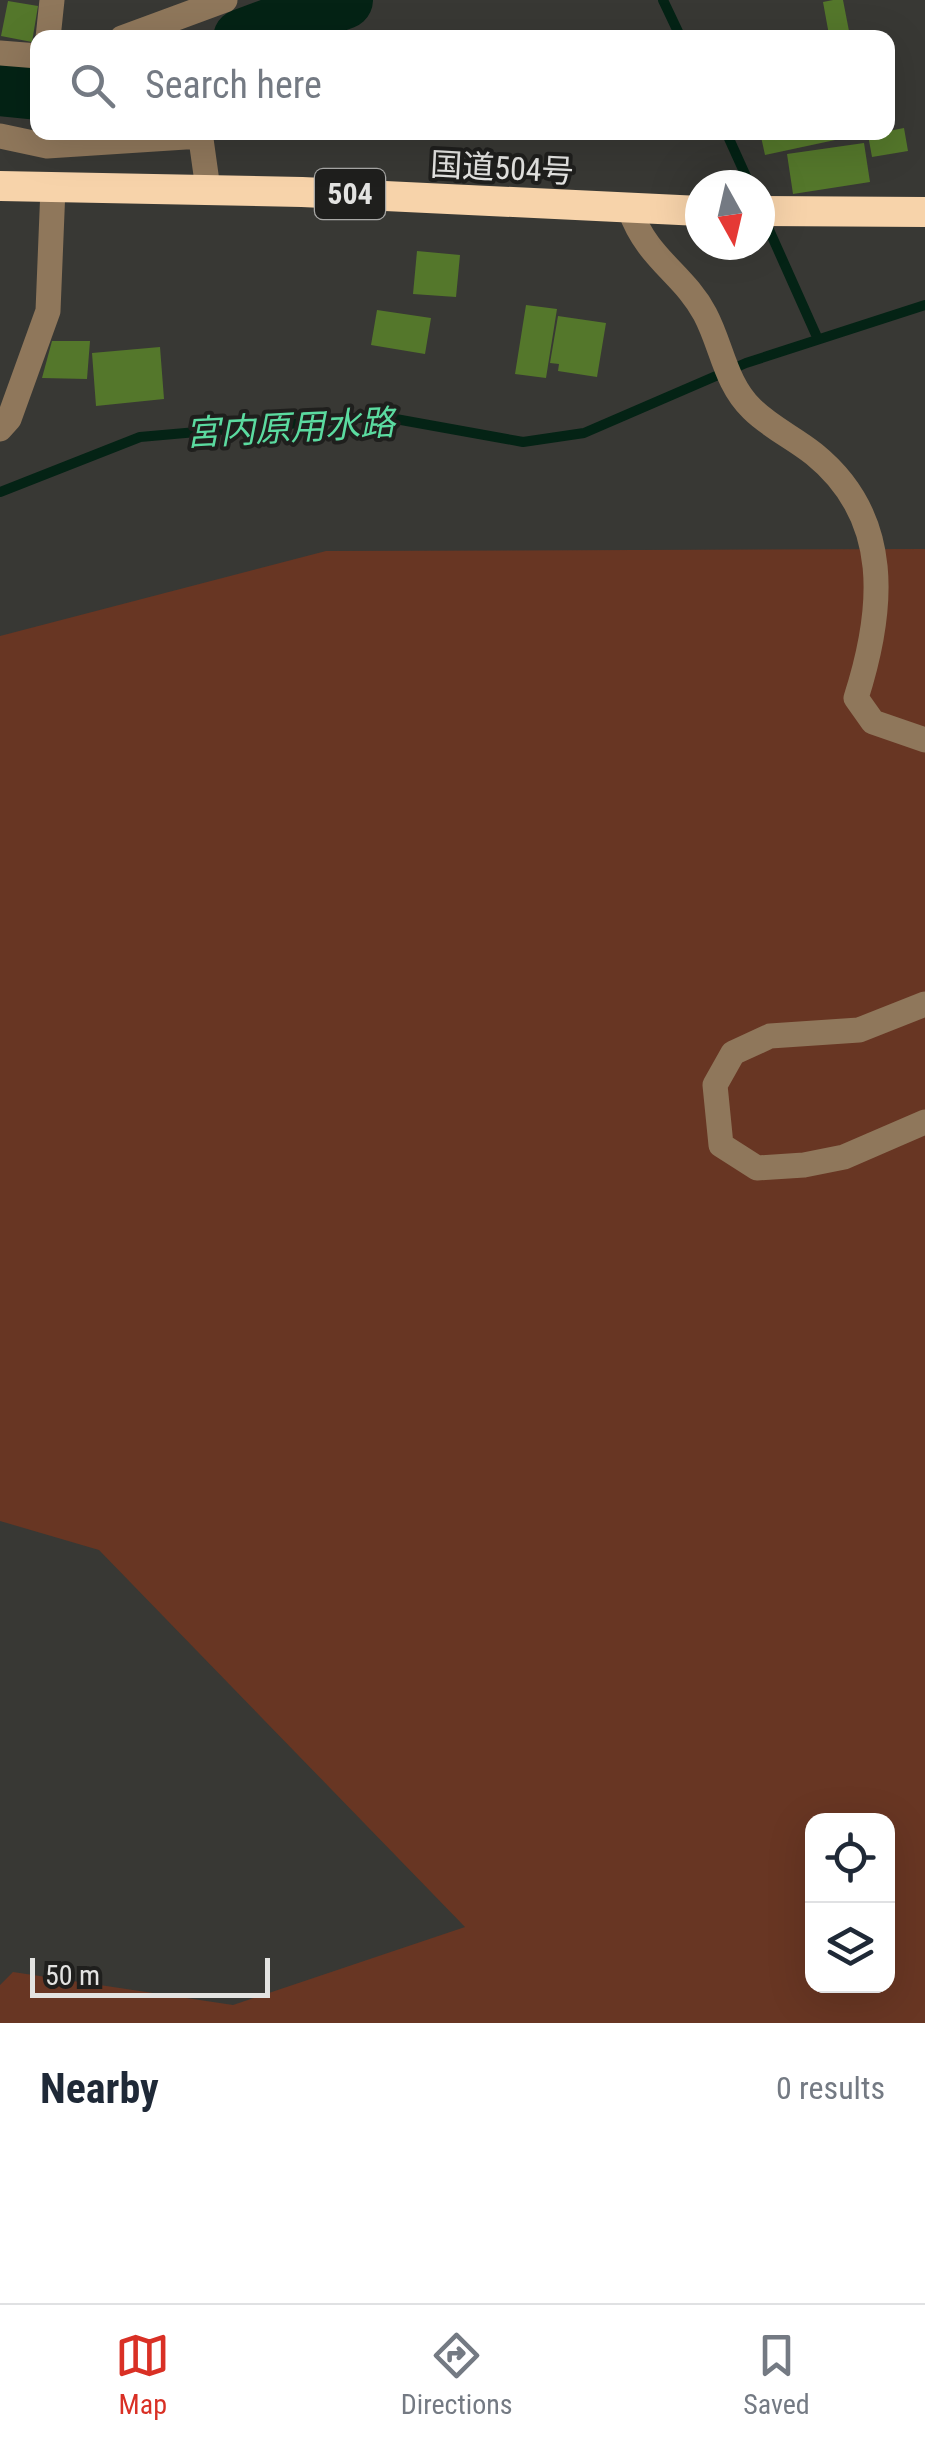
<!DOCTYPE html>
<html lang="en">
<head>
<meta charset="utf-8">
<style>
  :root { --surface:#fff; --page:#f2f2f3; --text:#1f2937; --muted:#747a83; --line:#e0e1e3; --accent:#d93025 }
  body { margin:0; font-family:"Roboto Condensed","Noto Sans JP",sans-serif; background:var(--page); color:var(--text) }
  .controls { position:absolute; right:30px; bottom:30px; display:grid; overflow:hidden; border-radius:20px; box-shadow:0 10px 40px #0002 }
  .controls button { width:90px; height:90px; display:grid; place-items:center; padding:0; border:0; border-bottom:2px solid var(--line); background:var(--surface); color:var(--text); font:50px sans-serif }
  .compass { position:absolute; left:685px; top:170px; width:90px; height:90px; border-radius:50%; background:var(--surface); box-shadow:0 10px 40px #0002; rotate:172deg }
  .scale { position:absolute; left:30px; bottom:25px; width:240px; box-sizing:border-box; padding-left:10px; border:5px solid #e3e3e1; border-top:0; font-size:28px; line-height:35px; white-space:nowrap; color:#e3e3e1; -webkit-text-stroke:8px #1f1f1d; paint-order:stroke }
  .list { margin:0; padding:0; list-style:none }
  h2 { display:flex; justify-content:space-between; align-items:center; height:130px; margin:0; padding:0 40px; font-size:42px }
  h2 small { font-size:32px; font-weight:400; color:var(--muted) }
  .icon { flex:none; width:55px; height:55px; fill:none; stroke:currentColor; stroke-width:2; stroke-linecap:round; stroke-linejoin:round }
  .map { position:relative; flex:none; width:925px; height:2023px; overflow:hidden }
  .search { position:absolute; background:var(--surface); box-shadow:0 10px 40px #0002; left:30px; right:30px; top:30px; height:110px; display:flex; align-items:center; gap:25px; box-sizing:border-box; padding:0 35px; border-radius:20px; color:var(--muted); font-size:38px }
  .sheet { height:280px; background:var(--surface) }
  nav { display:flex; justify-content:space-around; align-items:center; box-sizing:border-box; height:140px; border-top:2px solid var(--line); background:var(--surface); font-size:28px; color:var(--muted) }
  nav a { display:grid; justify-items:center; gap:5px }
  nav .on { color:var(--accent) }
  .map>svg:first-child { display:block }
  .green { fill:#683623; fill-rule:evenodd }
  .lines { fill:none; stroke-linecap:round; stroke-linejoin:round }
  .stream { stroke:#042315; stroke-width:10 }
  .river { stroke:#042315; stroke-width:58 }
  .building { fill:#54772b }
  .minor { stroke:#8f775b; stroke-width:25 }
  .highway { stroke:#f7d3aa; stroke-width:30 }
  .labels { text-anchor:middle; stroke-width:8; stroke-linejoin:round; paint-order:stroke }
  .shield { fill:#1f1f1d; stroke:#a8a8a6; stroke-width:2.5 }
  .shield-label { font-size:30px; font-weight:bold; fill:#e3e3e1 }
  .street-label { font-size:32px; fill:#e3e3e1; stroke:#1f1f1d }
  .water-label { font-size:35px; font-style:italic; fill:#5bdba0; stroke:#1f1f1d }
</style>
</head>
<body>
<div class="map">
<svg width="925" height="2023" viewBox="0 0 925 2023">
  <rect width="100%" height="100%" fill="#383834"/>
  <path class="green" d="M925,549V2023H0V1985L13,1972L233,2005L465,1927L99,1550L0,1521V636L326,551ZM812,1820H888V1986H812Z"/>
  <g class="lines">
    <path class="stream" d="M663,0L681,38
      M726,132L750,185
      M762,214L817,337
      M0,492L140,437L379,416L523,442L584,433L746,363L925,305"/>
    <path class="river" d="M242,38L344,0
      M0,87L38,91"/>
  </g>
  <path class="building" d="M833,0H843L849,31L829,35L823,2Z
    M8,1L38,6L32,42L1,36Z
    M904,128L908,151L872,157L868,135Z
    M760,132H863V134L765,155Z
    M864,143L870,182L793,194L787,154Z
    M417,251L460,255L456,297L413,294Z
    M526,305L557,309L546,378L515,374Z
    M377,310L431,318L425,354L371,345Z
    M558,316L606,323L597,377L558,371L559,364L550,363Z
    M52,341H90L87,379L42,378Z
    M160,347L164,399L96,406L92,353Z"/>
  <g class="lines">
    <path class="minor" d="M48,38L52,0
      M122,38L225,0
      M0,53L38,56
      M200,132L208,189
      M0,136L47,146L201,136
      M630,210C647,259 684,274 705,314C722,346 725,383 752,409C770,427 794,438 814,454C893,518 884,610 856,698L873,722L925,740
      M0,429L9,419L48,311L53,188
      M925,1004L859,1030L770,1036L733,1053L715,1085L721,1145L757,1168L804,1165L844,1157L925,1122"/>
    <path class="highway" d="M0,186L302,192L700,211
      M760,211L925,212"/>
  </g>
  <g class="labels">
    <rect class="shield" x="315" y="169" width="70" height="50" rx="8"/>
    <g class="shield-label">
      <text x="350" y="204">504</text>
    </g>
    <g class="street-label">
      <text transform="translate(502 168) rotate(3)" y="11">国道504号</text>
    </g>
    <g class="water-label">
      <text transform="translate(290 428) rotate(-3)" y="12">宮内原用水路</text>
    </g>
  </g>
</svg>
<div class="controls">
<button><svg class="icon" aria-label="locate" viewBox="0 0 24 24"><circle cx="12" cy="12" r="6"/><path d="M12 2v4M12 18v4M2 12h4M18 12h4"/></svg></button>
<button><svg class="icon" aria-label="layers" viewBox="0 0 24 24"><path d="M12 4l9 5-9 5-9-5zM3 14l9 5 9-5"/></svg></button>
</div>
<svg class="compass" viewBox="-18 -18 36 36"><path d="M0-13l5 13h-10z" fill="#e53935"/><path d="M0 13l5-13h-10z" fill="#747a83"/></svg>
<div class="scale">50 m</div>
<div class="search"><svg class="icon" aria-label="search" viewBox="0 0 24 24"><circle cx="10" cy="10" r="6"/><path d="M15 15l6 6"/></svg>Search here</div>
</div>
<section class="sheet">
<h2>Nearby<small>0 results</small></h2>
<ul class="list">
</ul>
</section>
<nav>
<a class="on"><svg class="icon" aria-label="map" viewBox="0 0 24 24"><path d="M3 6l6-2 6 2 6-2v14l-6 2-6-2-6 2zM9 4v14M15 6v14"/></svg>Map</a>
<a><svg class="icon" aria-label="directions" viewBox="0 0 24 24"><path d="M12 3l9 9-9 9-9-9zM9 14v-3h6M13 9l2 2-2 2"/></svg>Directions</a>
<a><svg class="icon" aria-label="saved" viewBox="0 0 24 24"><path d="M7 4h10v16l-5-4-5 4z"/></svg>Saved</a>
</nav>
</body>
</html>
